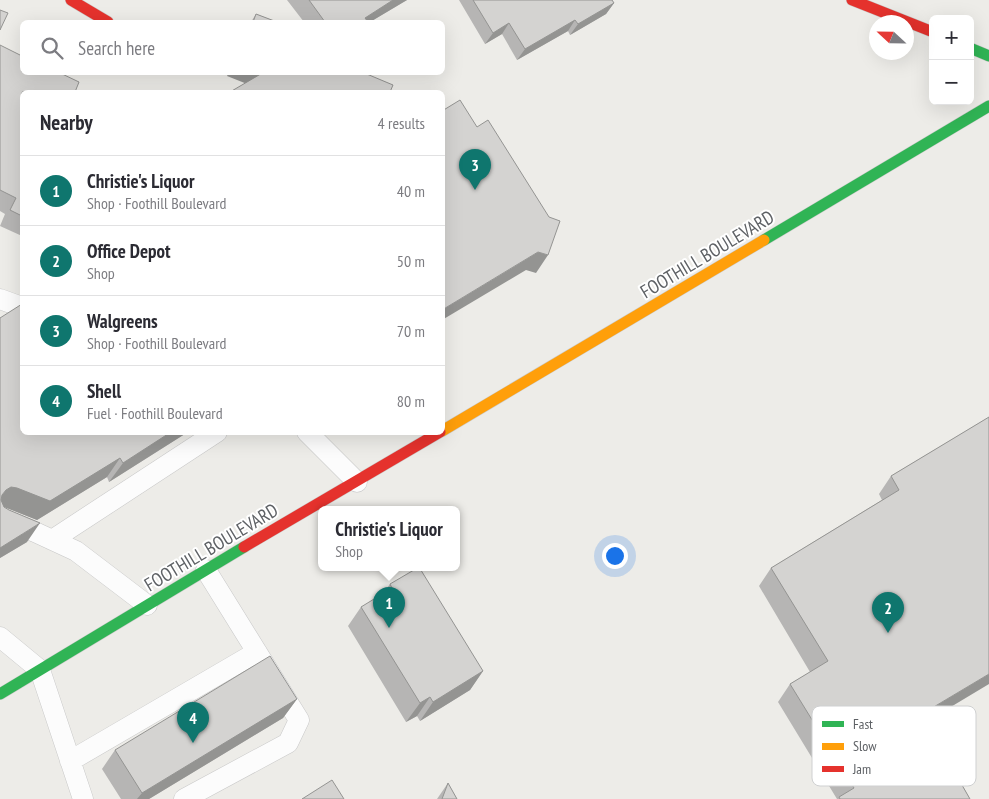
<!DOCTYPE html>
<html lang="en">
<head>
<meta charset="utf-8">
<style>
  :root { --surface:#fff; --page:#f2f2f3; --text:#2b2b33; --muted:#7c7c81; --line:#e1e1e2; --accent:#0f766e }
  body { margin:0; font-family:"PT Sans Narrow",sans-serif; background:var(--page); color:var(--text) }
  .controls { position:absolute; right:15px; top:15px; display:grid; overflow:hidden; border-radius:8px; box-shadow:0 5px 20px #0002 }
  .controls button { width:45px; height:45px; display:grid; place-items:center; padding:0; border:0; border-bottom:1px solid var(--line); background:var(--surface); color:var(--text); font:25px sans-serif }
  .compass { position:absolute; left:869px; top:15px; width:45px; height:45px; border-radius:50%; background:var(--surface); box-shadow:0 5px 20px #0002; rotate:292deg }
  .you { position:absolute; left:614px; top:555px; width:18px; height:18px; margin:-12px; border:4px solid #fff; border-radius:50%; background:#1a73e8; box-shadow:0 0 0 8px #1a73e833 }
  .badge { display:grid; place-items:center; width:32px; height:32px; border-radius:50%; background:var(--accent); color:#fff; font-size:16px; font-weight:700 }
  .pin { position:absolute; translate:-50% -41px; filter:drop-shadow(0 1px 2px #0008) }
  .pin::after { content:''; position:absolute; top:26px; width:18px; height:15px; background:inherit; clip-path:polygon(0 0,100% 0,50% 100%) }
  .popup { position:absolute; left:318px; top:506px; width:142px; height:65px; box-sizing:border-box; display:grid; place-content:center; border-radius:8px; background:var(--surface); filter:drop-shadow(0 1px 4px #0005); font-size:16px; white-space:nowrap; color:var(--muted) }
  .popup b { font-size:19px; color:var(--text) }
  .popup::after { content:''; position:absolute; left:50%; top:100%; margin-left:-10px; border:10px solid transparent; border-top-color:var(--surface) }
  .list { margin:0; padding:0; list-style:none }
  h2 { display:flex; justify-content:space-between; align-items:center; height:65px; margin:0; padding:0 20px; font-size:21px }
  h2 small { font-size:16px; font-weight:400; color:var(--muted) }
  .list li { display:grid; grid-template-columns:32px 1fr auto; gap:15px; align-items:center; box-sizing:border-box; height:70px; padding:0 20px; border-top:1px solid var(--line) }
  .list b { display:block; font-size:19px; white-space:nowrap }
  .list p { margin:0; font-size:16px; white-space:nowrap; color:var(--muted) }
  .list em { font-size:16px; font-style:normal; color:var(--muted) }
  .icon { flex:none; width:28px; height:28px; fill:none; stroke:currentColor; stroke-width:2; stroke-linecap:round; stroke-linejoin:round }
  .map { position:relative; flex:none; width:989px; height:799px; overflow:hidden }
  .search { position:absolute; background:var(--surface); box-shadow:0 5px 20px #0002; left:20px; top:20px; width:425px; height:55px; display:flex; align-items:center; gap:12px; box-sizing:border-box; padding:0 18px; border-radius:8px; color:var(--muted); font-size:19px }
  .panel { position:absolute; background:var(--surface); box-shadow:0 5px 20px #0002; left:20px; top:90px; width:425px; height:345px; border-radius:8px }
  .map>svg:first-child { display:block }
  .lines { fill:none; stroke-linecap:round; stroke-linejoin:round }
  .lane-casing { stroke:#c8c8c8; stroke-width:21 }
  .fast-casing { stroke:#cacac9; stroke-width:12 }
  .slow-casing { stroke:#cacac9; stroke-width:12 }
  .jam-casing { stroke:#cacac9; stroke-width:12 }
  .lane { stroke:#fcfcfc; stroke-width:20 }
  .fast { stroke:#30b455; stroke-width:11 }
  .slow { stroke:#ff9f0a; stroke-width:11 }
  .jam { stroke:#e5322d; stroke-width:11 }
  .wall { fill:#b6b5b4 }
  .shaded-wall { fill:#949492 }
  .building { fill:#d4d3d1; stroke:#949492 }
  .labels { text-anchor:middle; stroke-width:4; stroke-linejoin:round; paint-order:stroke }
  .street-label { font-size:19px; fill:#5e6165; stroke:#fff }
  .key { fill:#fff; stroke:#cfd0d1; stroke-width:1 }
  .key-label { font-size:14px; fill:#5e6165 }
</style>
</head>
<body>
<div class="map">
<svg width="989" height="799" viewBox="0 0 989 799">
  <rect width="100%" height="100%" fill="#edece8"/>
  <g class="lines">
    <g class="lane-casing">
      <path id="lane" d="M0,299L22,307
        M307,432L357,482
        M0,518L35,532L76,551L147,605
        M52,540L217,432
        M0,637L40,670L83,799
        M70,761L257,652
        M184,799L288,743L299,720L206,570"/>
    </g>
    <g class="fast-casing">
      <path id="fast" d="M970,48L989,56
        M764,240L989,106
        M0,694L244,547"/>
    </g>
    <g class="slow-casing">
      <path id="slow" d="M442,431L764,240"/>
    </g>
    <g class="jam-casing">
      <path id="jam" d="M71,0L108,22
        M852,0L933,32
        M244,547L440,432"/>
    </g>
    <use href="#lane" class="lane"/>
    <use href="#fast" class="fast"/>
    <use href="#slow" class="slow"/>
    <use href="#jam" class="jam"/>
  </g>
  <path class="wall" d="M287,0H407L370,22H304Z
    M459,0H612L614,3L606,14L570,35L568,31L517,60L502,34L485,44Z
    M256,14L277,22H251Z
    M0,45L22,92V236L0,226L5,214L0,211Z
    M0,318L22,432H188L109,482L107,477L37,520L5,507L27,542L0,558Z
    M989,417L937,716L958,777L970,799H837L778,702L790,684L810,672L759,586L771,568L882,500L879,494L891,476Z
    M390,584L483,671L470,690L420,721L417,716L406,722L348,626L361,607L383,594Z
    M297,699L283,718L149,799H121L102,769L115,750Z
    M448,783L457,799H437Z"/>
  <path class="shaded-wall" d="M393,0H407L370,22H361L365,18Z
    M614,3L606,14L570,35L578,24Z
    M575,20L568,31L517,60L525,49Z
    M509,23L502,34L485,44L493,33Z
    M229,72H267L257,88L227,76Z
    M538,252L548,255L536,273L526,270L442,320V310Z
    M171,432H188L109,482L123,463Z
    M120,458L107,477L37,520L4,507L0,498L6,490L11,487Z
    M40,523L27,542L0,558V548Z
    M483,671L470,690L420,721L433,702Z
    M989,674V684L919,726L932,708Z
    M430,697L417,716L406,722L420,703Z
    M297,699L283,718L149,799H137L142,793Z
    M966,766L954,784L955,773Z"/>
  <path class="building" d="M309,0H393L365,18L368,22H325Z
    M473,0H612L614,3L578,24L575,20L525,49L509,23L493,33Z
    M0,10L8,13L0,30Z
    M256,14L277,22H253Z
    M0,45L22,56V72H58L79,82L75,92H22V216L10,210L16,198L0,190Z
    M264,72H362L393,85L390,92H230Z
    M460,100L477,127L488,120L549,217L560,221L548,255L538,252L442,310V111Z
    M22,304V432H171L123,463L120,458L50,501L17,488L11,487L6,490L2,495L1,500L4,507L9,510L40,523L0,548V318Z
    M989,417V674L932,708L966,766L955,773L970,799H840L839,797L854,788L790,684L828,661L771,568L899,490L891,476Z
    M419,567L483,671L433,702L430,697L420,703L361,607L392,588L390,584Z
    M270,656L297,699L142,793L115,750Z
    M332,780L344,799H302Z
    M448,783L457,799H442Z"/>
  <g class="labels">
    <g class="street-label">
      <text transform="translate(707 254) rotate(-31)" y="7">FOOTHILL BOULEVARD</text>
      <text transform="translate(211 547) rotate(-31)" y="7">FOOTHILL BOULEVARD</text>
    </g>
  </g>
  <rect x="812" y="706" width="164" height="80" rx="8" class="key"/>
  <rect x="822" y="721" width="22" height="6" fill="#30b455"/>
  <rect x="822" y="743" width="22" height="7" fill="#ff9f0a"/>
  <rect x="822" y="766" width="22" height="6" fill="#e5322d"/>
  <g class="key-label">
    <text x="853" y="729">Fast</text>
    <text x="853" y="751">Slow</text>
    <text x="853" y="774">Jam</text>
  </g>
</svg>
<div class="controls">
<button>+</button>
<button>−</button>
</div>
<svg class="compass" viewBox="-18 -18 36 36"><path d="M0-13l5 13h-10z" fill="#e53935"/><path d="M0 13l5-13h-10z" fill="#7c7c81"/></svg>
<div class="you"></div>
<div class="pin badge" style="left:389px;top:628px">1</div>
<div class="popup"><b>Christie's Liquor</b>Shop</div>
<div class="pin badge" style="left:888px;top:633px">2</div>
<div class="pin badge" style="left:475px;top:190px">3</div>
<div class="pin badge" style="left:193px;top:743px">4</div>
<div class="search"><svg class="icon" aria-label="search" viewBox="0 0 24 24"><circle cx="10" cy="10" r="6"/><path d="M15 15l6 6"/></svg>Search here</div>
<section class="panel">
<h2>Nearby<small>4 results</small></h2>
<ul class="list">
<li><span class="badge">1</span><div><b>Christie's Liquor</b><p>Shop · Foothill Boulevard</p></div><em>40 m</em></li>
<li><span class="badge">2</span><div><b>Office Depot</b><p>Shop</p></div><em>50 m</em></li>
<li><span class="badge">3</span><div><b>Walgreens</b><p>Shop · Foothill Boulevard</p></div><em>70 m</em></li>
<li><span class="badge">4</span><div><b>Shell</b><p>Fuel · Foothill Boulevard</p></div><em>80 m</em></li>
</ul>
</section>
</div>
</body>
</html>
